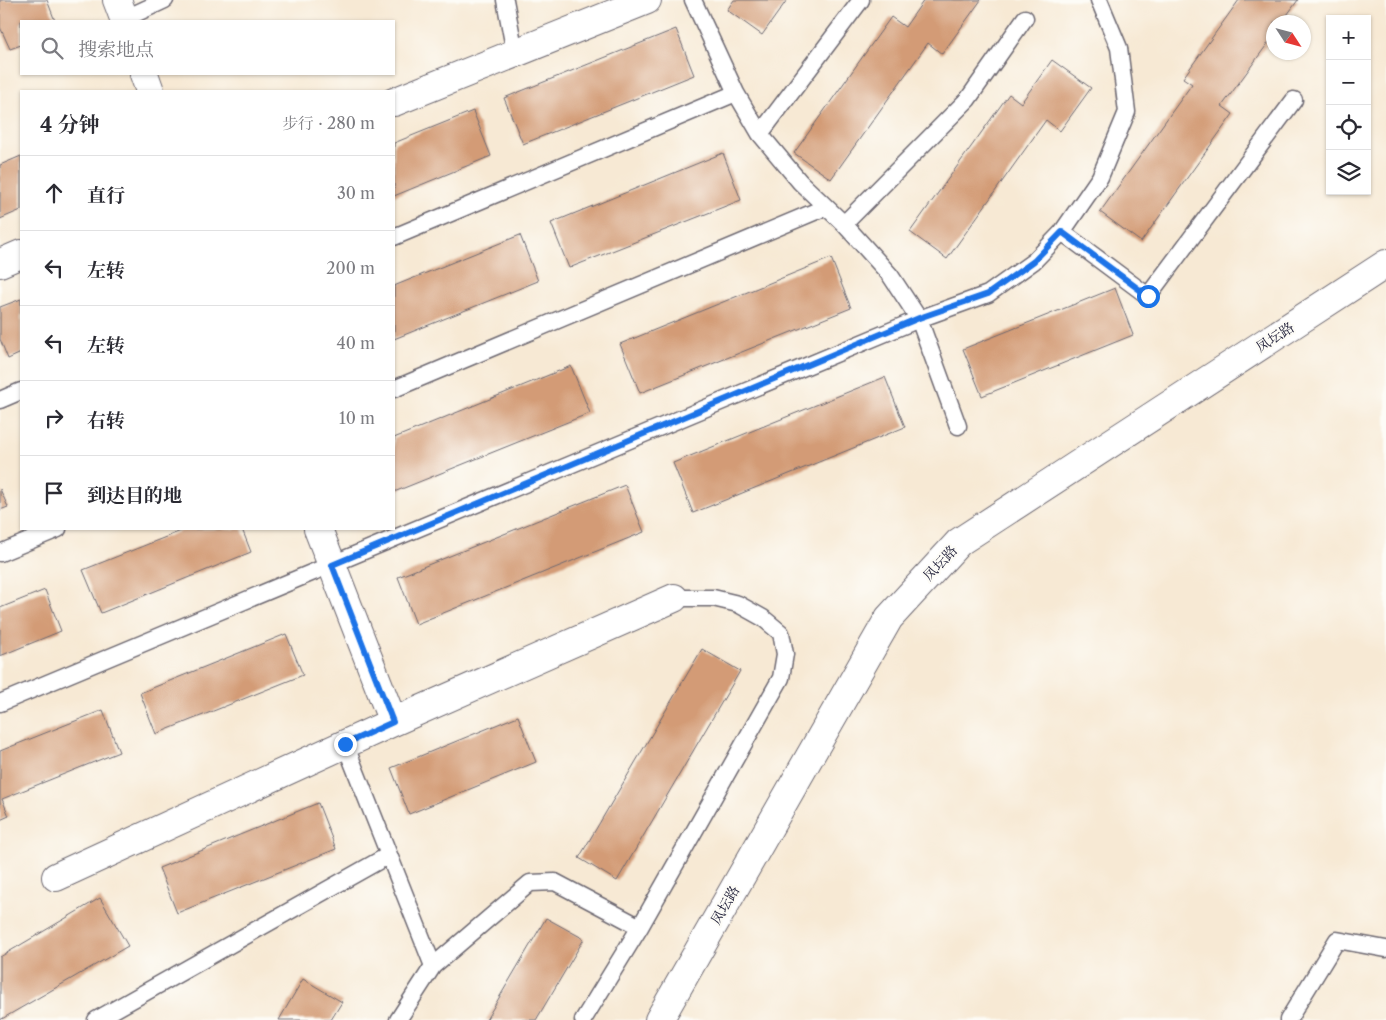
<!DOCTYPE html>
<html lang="zh">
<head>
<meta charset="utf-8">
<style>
  :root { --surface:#fff; --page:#f7f7f7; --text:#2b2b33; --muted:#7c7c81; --line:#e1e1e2 }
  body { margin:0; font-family:"Libre Caslon Text","Noto Serif SC",serif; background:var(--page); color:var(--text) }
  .controls { position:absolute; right:15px; top:15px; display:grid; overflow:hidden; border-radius:0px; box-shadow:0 1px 4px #0004 }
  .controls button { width:45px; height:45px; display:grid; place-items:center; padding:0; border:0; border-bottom:1px solid var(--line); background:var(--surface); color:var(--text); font:25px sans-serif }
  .compass { position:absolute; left:1266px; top:15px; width:45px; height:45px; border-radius:50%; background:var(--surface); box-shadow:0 1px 4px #0004; rotate:126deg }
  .stop { position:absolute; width:15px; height:15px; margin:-11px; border:4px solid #1a73e8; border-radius:50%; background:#fff }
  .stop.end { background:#1a73e8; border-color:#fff; box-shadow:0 1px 5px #0008 }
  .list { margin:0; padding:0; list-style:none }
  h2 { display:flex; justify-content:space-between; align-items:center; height:65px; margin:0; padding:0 20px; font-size:21px }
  h2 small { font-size:16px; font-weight:400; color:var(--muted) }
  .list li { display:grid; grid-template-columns:32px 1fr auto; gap:15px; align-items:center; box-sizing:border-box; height:75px; padding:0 20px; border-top:1px solid var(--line) }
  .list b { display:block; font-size:19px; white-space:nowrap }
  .list em { font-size:16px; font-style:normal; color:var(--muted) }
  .icon { flex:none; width:28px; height:28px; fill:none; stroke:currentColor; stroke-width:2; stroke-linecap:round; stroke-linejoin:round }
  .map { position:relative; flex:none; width:1386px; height:1020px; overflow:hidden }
  .search { position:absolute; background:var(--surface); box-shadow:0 1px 4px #0004; left:20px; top:20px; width:375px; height:55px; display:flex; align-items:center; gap:12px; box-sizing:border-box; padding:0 18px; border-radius:0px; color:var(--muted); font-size:19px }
  .panel { position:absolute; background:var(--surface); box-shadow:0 1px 4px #0004; left:20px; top:90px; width:375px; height:440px; border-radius:0px }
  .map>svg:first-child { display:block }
  .building { fill:#d39b76 }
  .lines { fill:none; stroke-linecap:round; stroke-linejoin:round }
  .lane-casing { stroke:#6d6871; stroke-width:19 }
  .street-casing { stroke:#6d6871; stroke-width:30 }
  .lane { stroke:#fff; stroke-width:16 }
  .street { stroke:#fff; stroke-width:28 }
  .route { stroke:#1a73e8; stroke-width:6 }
  .labels { text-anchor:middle; stroke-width:4.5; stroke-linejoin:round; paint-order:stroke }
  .street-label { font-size:14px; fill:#22223b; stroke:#fdfcf7 }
</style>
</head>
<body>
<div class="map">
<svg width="1386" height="1020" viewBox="0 0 1386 1020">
  <rect width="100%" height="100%" fill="#fdfcf7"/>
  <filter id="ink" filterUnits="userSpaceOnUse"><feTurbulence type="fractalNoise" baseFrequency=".02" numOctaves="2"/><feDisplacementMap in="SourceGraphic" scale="10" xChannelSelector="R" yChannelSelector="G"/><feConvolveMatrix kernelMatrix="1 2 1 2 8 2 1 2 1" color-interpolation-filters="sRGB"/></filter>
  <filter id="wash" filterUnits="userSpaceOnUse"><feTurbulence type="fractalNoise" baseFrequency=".0096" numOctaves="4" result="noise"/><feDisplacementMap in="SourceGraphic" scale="20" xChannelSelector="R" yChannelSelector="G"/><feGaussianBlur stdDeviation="1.12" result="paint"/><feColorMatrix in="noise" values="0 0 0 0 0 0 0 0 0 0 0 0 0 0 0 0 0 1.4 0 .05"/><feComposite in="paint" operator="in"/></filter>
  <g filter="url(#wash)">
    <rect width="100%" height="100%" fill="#f7e9d4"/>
    <g id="blocks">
      <path class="building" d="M0,0H47L55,21H21V45L10,49L0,27Z
        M734,0H787L762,35L727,10Z
        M924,0H981L942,54L928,43L831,179L794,153L891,17L905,27Z
        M1239,0H1298L1282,22H1274V35L1222,106L1233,114L1141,242L1100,212L1192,84L1183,78Z
        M676,29L694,75L523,144L504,98Z
        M1052,60L1091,88L1060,131L1046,120L947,259L910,232L1009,94L1021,103Z
        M473,111L491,156L394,196V143Z
        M723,153L741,200L569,268L551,223Z
        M21,156V210L0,219V165Z
        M520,235L538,281L394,339V286Z
        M831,258L851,308L640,393L620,344Z
        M1115,288L1133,335L982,396L963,349Z
        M21,299V353L8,359L0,339V307Z
        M571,366L590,413L394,492V438Z
        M885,377L905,427L693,513L673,463Z
        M625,485L644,532L416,624L398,577Z
        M0,489L8,507L0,510Z
        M186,529H242L251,552L101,613L83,570Z
        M45,590L61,631L0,656V608Z
        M286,634L303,675L156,734L140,693Z
        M702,649L740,671L617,881L579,858Z
        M103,710L119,752L2,799L9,816L0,820V751Z
        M518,716L536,762L409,814L391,768Z
        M318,803L336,849L177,913L159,868Z
        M100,898L128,946L0,1020V957Z
        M546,918L584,939L536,1020H486Z
        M303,979L342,1002L331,1020H279Z"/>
    </g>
  </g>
  <g filter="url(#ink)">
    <use href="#blocks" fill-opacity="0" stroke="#6d6871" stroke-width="1"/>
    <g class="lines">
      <g class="lane-casing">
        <path id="lane" d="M505,0L515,53
          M693,0L736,93L760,134L800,182L844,224L890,275L919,319L958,426
          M124,19L165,0
          M760,134L861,0
          M844,224L968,99L1025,18
          M1062,232L1148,296L1294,100
          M394,237L736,93
          M394,389L826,207
          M0,400L21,391
          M0,553L58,529
          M0,703L919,319L988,294L1034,261L1062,232L1100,177L1127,112L1119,48L1099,0
          M345,744L433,966
          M96,1020L389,855
          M398,1020L433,966L530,883L555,882L640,927
          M583,1020L640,927L781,678L785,654L781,633L763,618L738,604L713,598H674
          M1288,1020L1337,940L1386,949"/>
      </g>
      <g class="street-casing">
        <path id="street" d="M117,0L125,21
          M144,74L150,91
          M394,102L647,0
          M0,263L21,254
          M318,529L393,722
          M56,877L393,722L674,598
          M659,1020L889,618L959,542L1386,264"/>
      </g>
      <use href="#lane" class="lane"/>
      <use href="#street" class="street"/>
    </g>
  </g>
  <g class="lines" filter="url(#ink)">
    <path class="route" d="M345,744L393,722L332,565L919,318L988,294L1034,261L1062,232L1148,296"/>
  </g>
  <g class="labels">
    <g class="street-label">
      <text transform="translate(1275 337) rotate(-33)" y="5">凤坛路</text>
      <text transform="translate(940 563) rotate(-47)" y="5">凤坛路</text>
      <text transform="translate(725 905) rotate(-60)" y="5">凤坛路</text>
    </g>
  </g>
</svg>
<div class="controls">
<button>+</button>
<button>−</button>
<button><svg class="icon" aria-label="locate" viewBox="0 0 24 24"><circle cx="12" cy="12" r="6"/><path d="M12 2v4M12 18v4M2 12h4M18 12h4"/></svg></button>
<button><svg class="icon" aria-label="layers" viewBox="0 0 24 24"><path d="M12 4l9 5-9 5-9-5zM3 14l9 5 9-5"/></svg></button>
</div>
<svg class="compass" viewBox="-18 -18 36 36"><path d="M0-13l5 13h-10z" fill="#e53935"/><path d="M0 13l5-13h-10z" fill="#7c7c81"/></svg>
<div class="stop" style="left:1148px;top:296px"></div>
<div class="stop end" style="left:345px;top:744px"></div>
<div class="search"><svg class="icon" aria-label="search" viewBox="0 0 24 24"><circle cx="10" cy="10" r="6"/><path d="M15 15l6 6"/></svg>搜索地点</div>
<section class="panel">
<h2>4 分钟<small>步行 · 280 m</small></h2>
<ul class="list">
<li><svg class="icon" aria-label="ahead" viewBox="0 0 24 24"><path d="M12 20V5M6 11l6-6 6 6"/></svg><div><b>直行</b></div><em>30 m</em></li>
<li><svg class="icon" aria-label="left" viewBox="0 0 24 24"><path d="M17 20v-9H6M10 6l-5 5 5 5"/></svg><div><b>左转</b></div><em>200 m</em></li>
<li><svg class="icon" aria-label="left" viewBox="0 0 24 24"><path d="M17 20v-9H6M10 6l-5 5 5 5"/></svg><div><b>左转</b></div><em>40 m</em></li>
<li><svg class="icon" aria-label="right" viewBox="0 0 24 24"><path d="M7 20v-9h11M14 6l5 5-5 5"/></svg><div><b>右转</b></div><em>10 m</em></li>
<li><svg class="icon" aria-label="arrive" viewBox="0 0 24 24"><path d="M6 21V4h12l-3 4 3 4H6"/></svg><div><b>到达目的地</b></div></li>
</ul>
</section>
</div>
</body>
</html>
